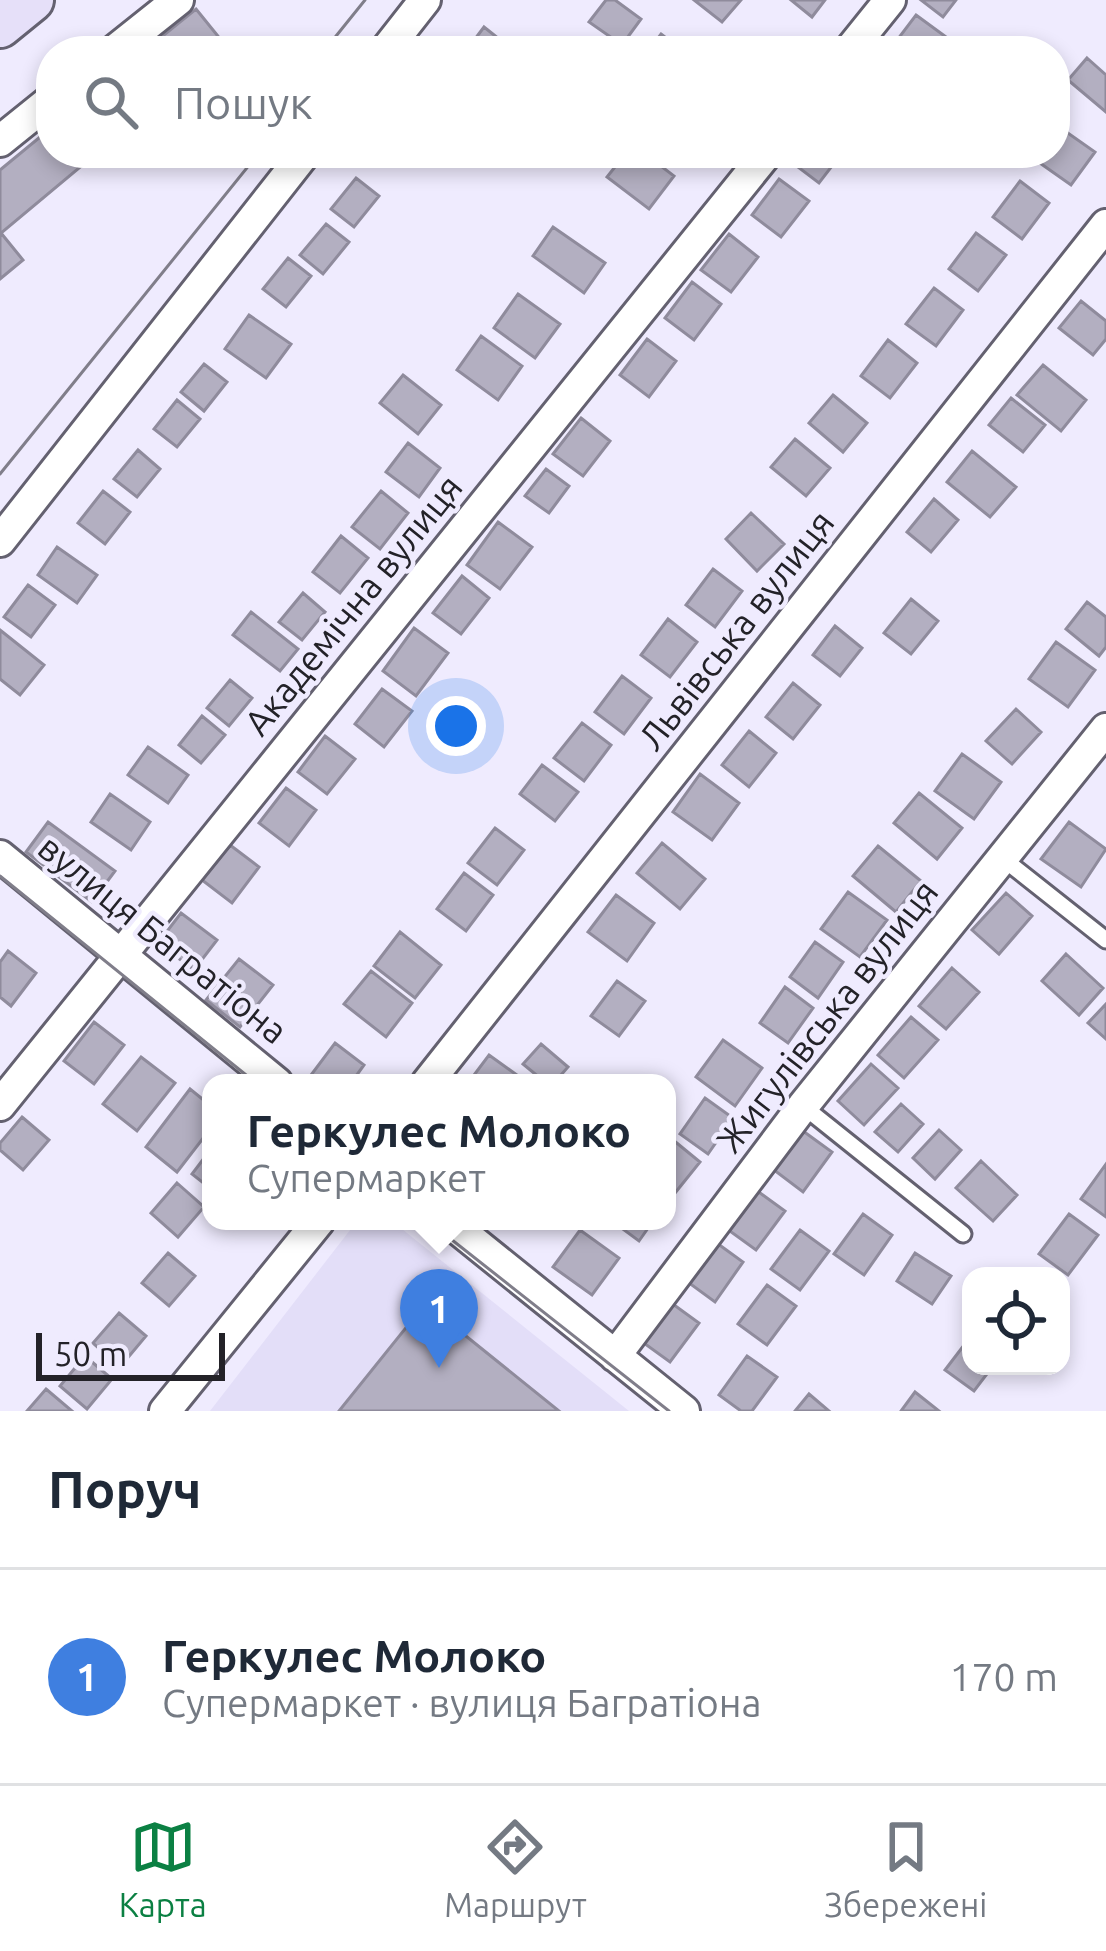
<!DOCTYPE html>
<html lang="uk">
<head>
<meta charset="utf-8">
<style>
  :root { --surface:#fff; --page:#f6f6f7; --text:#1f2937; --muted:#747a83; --line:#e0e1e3; --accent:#0b8043 }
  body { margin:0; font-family:Ubuntu,sans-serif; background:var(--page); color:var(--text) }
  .controls { position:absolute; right:36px; bottom:36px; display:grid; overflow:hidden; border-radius:24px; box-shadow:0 6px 18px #0003 }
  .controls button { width:108px; height:108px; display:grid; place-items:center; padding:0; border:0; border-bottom:3px solid var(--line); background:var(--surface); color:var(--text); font:60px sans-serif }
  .scale { position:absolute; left:36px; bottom:30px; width:189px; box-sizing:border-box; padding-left:12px; border:6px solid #232228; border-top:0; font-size:33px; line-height:42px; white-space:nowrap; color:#232228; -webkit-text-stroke:9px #efebfe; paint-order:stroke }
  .you { position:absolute; left:456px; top:726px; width:42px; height:42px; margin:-30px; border:9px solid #fff; border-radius:50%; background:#1a73e8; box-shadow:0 0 0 18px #1a73e833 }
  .badge { display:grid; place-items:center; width:78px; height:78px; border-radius:50%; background:var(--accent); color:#fff; font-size:39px; font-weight:700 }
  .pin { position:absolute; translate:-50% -99px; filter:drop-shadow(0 3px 6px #0008) }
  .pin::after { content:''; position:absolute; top:63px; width:42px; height:36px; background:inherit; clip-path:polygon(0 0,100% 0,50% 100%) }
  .popup { position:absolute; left:202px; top:1074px; width:474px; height:156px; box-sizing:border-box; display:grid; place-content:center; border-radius:24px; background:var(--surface); filter:drop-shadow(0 3px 9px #0005); font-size:39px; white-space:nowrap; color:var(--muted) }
  .popup b { font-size:45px; color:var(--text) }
  .popup::after { content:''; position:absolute; left:50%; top:100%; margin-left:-24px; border:24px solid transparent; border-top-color:var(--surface) }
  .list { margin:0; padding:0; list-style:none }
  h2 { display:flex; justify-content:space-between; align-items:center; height:156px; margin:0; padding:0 48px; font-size:51px }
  h2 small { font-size:39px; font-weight:400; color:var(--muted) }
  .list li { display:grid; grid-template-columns:78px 1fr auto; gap:36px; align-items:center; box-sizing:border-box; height:216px; padding:0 48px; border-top:3px solid var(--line) }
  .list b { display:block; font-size:45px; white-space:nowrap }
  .list p { margin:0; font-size:39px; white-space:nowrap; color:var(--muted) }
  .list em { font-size:39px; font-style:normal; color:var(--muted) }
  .icon { flex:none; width:66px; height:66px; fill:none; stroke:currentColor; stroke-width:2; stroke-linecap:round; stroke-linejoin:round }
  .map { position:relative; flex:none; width:1106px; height:1411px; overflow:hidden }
  .search { position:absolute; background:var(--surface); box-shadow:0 6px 18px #0003; left:36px; right:36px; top:36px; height:132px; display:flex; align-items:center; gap:30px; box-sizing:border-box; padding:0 42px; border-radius:48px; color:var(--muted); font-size:45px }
  .sheet { height:372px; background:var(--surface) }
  nav { display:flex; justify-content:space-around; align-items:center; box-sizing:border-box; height:168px; border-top:3px solid var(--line); background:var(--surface); font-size:33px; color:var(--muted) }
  nav a { display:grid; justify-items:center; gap:6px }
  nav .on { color:var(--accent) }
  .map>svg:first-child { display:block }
  .built { fill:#e3def8 }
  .building { fill:#b3afc1; stroke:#8f8b9c; stroke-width:3 }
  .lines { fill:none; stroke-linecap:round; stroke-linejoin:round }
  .lane-casing { stroke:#646170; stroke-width:21 }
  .street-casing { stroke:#646170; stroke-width:36 }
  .secondary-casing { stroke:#646170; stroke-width:48 }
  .lane { stroke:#fff; stroke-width:15 }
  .street { stroke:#fff; stroke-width:30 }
  .secondary { stroke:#e6e0f9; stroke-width:42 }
  .tram { stroke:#807e8a; stroke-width:3 }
  .labels { text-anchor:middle; stroke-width:9; stroke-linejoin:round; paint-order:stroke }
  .street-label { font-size:36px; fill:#232228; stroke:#efebfe }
</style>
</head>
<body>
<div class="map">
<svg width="1106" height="1411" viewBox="0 0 1106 1411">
  <rect width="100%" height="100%" fill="#efebfe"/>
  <path class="built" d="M357,1221H392L629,1411H210Z"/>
  <path class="building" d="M606,0H615L641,19L622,45L589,22Z
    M694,0H741L722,22Z
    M791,0H825L812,17Z
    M921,0H956L943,17Z
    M196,9L230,51H144Z
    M916,15L957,45L952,51H896L891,48Z
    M484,27L508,46L504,51H466Z
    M661,34L683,51H648Z
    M1087,58L1106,75V112L1068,80Z
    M1055,124L1095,152L1071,185L1030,156L1032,153H1055Z
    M51,128V153H97L1,233L23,260L0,279V170Z
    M626,153H644L674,176L649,209L607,177Z
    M796,153H842L819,183L790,161Z
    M356,178L379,196L354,227L331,209Z
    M779,179L809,201L781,237L752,215Z
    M1020,181L1049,203L1022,239L993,217Z
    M326,224L349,242L323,274L300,255Z
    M553,227L605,263L584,293L533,256Z
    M976,233L1006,255L978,291L949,269Z
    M729,234L758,257L731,292L701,270Z
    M288,258L311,276L286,307L263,289Z
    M692,282L721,304L694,340L665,318Z
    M934,288L963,310L936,346L906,324Z
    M518,294L560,324L535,358L494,328Z
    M1081,301L1106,321V339L1093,355L1059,328Z
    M249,315L291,344L266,378L225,349Z
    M481,336L522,366L498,400L457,370Z
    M647,339L676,361L649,397L620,375Z
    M888,340L917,363L890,398L861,376Z
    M204,364L227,382L204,411L181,392Z
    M1043,365L1086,400L1061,431L1017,395Z
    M403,375L441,405L418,434L380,403Z
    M833,395L867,423L843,452L809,423Z
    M1011,398L1045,425L1023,452L989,425Z
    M177,400L200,419L177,447L154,429Z
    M581,418L610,441L583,476L553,454Z
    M795,439L830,468L806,496L771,467Z
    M408,443L440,468L419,497L386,472Z
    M138,450L160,469L137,497L114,479Z
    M972,451L1016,487L990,517L947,482Z
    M546,469L569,486L549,513L525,496Z
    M103,491L130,512L105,544L78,523Z
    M381,491L408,513L380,549L352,527Z
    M934,499L958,520L931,552L907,532Z
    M751,513L784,544L757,571L726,539Z
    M498,522L532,547L500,589L467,565Z
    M341,536L368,558L340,593L313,572Z
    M57,547L97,575L77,603L38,575Z
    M713,569L742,591L715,627L686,605Z
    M462,576L489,598L461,634L433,613Z
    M28,585L55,605L31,637L4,617Z
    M303,593L325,612L302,640L279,622Z
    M911,599L938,621L911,654L884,633Z
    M1087,602L1106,617V647L1099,656L1066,629Z
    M251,612L298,649L280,671L233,635Z
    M668,619L697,642L670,677L641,655Z
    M835,626L862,648L840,676L813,655Z
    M414,628L448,653L416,696L383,671Z
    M0,630L44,665L20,695L0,679Z
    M1056,642L1095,670L1068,707L1029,679Z
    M622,676L651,698L624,734L595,712Z
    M230,680L252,698L229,726L207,708Z
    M793,683L820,705L793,739L766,717Z
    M382,689L412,711L384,747L355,724Z
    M1016,709L1041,732L1012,764L986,741Z
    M202,716L225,735L201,763L179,745Z
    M582,723L611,745L584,781L554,758Z
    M749,731L776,753L749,787L722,765Z
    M325,736L355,759L327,794L298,772Z
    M148,747L188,775L168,803L128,775Z
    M962,754L1001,782L974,819L935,791Z
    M542,765L578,792L555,821L520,794Z
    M700,774L739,803L712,840L673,812Z
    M286,788L316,810L289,846L259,823Z
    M919,793L962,828L937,859L894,823Z
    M110,794L150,822L131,850L91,822Z
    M48,822L115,871L92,902L26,852Z
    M1069,822L1106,849L1081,887L1041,859Z
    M495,828L524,850L497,885L468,863Z
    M662,843L705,879L680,909L637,873Z
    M230,845L259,867L232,903L202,880Z
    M878,846L921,881L896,912L853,876Z
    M464,873L493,895L466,931L437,909Z
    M848,892L887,920L860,957L821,929Z
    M1006,893L1032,916L999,954L972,930Z
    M616,895L654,923L627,961L588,932Z
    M181,913L217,940L194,970L158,943Z
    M400,932L441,965L415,998L374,966Z
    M815,942L843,962L818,998L790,977Z
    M8,951L36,973L11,1006L0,997V962Z
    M1066,954L1103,988L1079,1015L1042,981Z
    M239,959L273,985L240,1027L206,1000Z
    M952,968L979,992L946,1029L919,1006Z
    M371,971L412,1003L386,1037L344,1004Z
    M617,981L645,1001L619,1036L591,1016Z
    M785,987L813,1008L788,1043L760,1023Z
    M1106,1004V1039L1088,1023Z
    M911,1017L938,1040L904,1078L878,1055Z
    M94,1022L124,1045L94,1084L64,1061Z
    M723,1040L762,1068L735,1106L696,1077Z
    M335,1043L364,1065L351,1083H313L308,1079Z
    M541,1044L568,1067L554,1083H546L523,1064Z
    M489,1055L528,1083H468Z
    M141,1057L175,1083L137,1131L103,1104Z
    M871,1064L898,1088L864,1125L838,1101Z
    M190,1089L211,1106V1128L177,1172L146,1147Z
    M705,1098L733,1118L708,1154L680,1134Z
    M901,1104L923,1124L898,1152L875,1132Z
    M22,1117L49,1140L23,1170L0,1150V1143Z
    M939,1130L961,1150L935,1179L913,1158Z
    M803,1131L832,1152L803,1192L774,1170Z
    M667,1135L700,1162L675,1193L667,1186Z
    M211,1149V1189L192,1174Z
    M981,1161L1017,1195L993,1221L956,1188Z
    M1106,1164V1217L1081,1199Z
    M177,1183L204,1207L178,1237L151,1213Z
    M756,1190L785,1211L756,1250L727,1229Z
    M863,1214L892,1235L864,1275L834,1254Z
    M1069,1214L1098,1235L1068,1275L1039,1254Z
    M612,1221H653L639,1241Z
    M580,1230L619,1258L592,1295L553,1267Z
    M800,1230L829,1251L800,1290L771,1269Z
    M714,1241L743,1262L715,1302L685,1280Z
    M168,1253L195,1276L169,1306L142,1283Z
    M915,1253L951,1276L932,1304L897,1281Z
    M767,1285L796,1306L767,1345L738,1324Z
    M670,1302L699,1323L670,1362L641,1341Z
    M425,1304L451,1324L559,1411H339Z
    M119,1313L146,1336L120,1367L93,1343Z
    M971,1336V1366H993L974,1391L945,1370Z
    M85,1356L112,1379L87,1409L60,1386Z
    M747,1356L777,1377L752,1411H741L719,1395Z
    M46,1389L72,1411H27Z
    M915,1392L939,1411H901Z
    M809,1394L829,1411H795Z"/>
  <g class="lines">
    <g class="lane-casing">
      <path id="lane" d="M1001,857L1106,940
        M803,1106L963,1234"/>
    </g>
    <g class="street-casing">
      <path id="street" d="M114,51L178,0
        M385,51L425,0
        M849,51L890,0
        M0,141L51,100
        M0,541L305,153
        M0,856L277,1083
        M427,1083L1106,225
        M0,1105L767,153
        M448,1221L684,1411
        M615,1356L803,1106L1106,729
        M165,1411L319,1221"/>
    </g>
    <g class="secondary-casing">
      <path id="secondary" d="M0,26L32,0"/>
    </g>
    <use href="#lane" class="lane"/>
    <use href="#street" class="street"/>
    <use href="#secondary" class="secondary"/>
    <path class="tram" d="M324,51L365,0
      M0,474L259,153
      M0,876L256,1083
      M428,1221L669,1411"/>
  </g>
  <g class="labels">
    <g class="street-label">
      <text transform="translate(353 605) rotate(-51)" y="13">Академічна вулиця</text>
      <text transform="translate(736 630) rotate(-52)" y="13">Львівська вулиця</text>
      <text transform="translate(163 939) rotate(39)" y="13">вулиця Багратіона</text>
      <text transform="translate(827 1016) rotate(-52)" y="13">Жигулівська вулиця</text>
    </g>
  </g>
</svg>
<div class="controls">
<button><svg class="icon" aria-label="locate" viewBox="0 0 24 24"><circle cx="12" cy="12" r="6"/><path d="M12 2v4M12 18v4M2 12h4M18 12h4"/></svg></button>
</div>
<div class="scale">50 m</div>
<div class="you"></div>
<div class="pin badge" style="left:439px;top:1368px;background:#3f7fe0">1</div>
<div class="popup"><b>Геркулес Молоко</b>Супермаркет</div>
<div class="search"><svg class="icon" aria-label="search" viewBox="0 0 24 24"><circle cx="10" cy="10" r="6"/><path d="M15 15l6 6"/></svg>Пошук</div>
</div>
<section class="sheet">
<h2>Поруч<small></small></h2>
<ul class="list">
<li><span class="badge" style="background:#3f7fe0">1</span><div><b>Геркулес Молоко</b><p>Супермаркет · вулиця Багратіона</p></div><em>170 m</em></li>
</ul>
</section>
<nav>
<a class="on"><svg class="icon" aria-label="map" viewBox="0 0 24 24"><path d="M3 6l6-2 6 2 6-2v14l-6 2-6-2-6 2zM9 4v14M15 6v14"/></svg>Карта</a>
<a><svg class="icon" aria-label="directions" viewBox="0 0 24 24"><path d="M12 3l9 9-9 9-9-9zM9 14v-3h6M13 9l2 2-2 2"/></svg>Маршрут</a>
<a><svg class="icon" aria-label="saved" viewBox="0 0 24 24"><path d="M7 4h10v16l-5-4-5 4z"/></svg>Збережені</a>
</nav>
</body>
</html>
